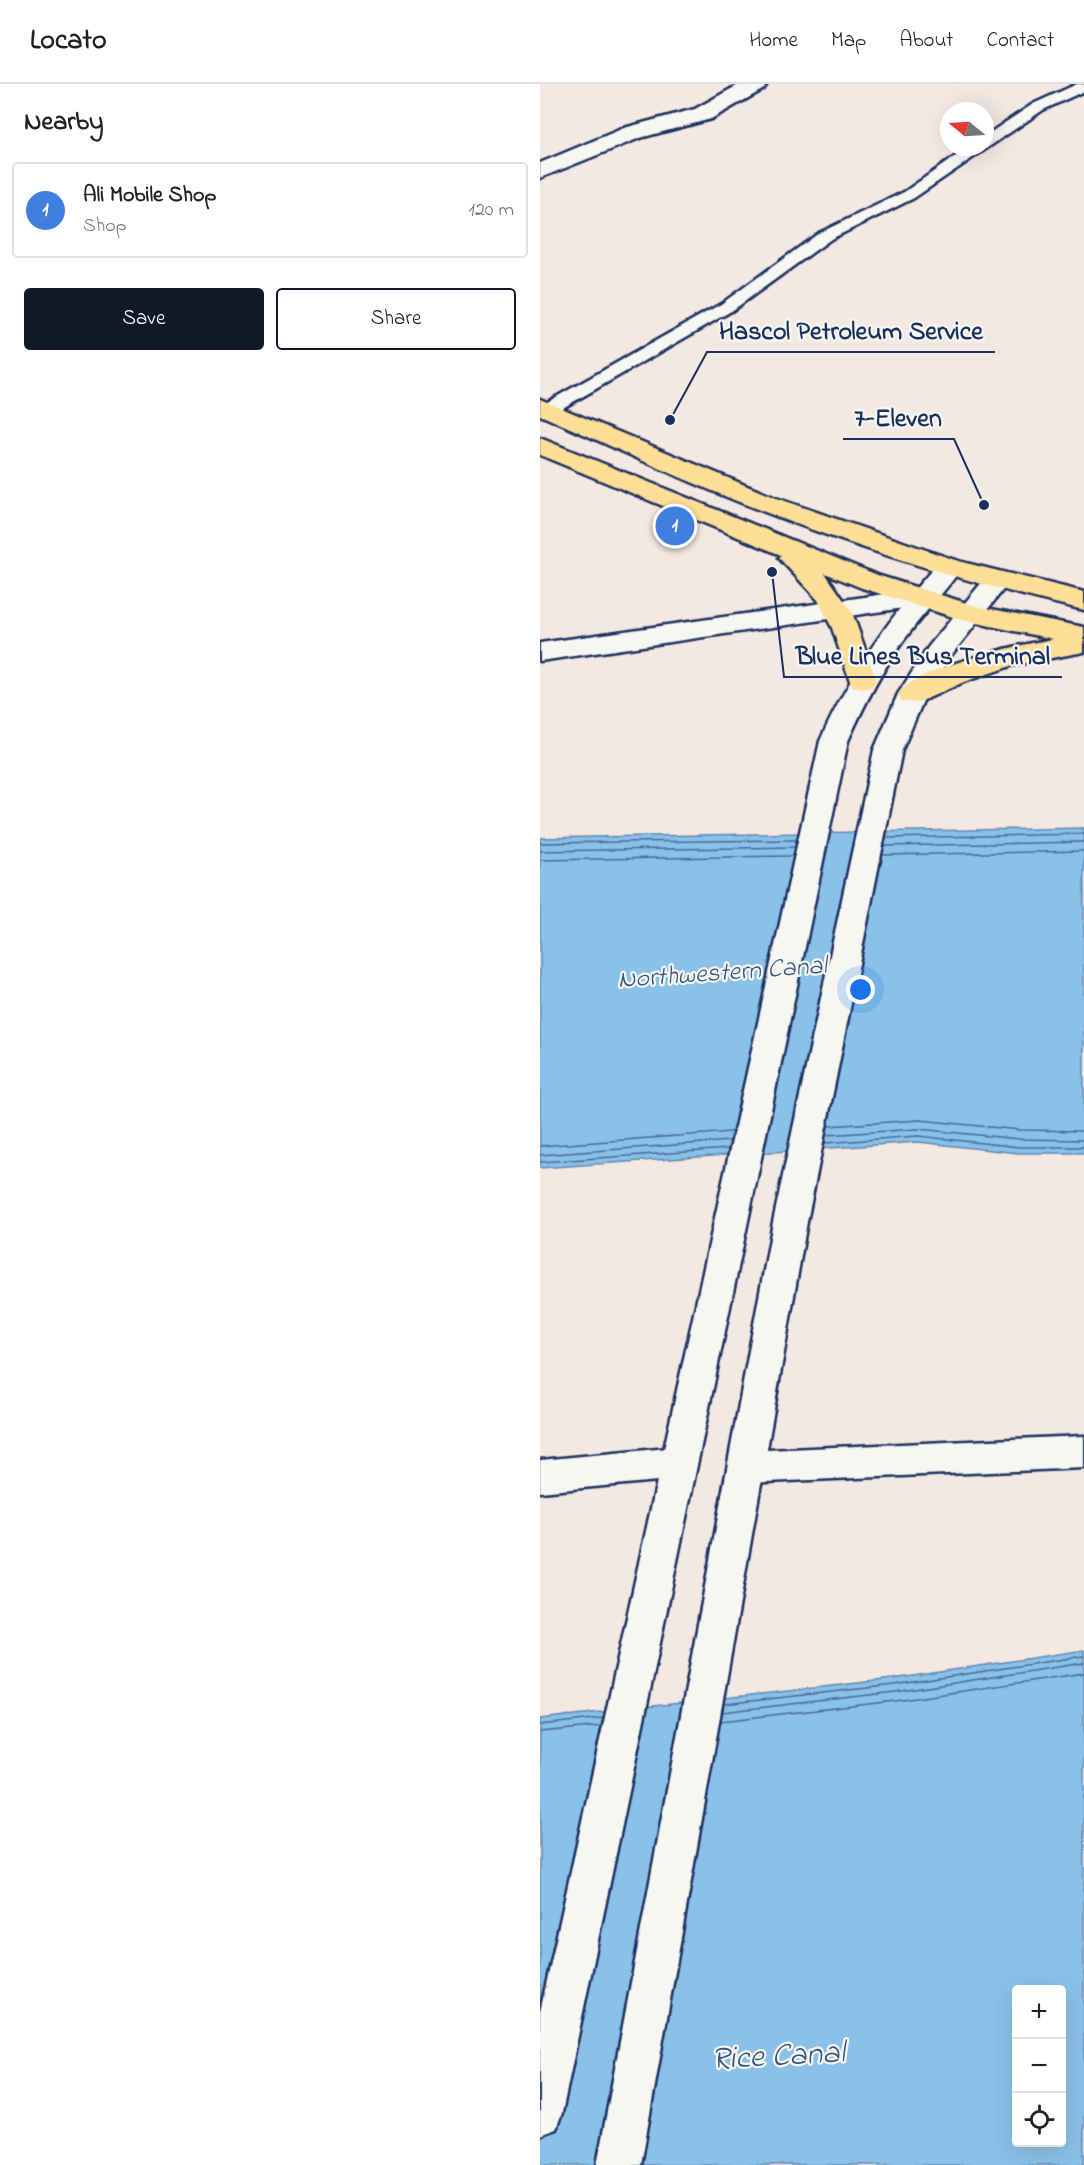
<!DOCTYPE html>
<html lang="en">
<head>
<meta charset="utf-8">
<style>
  :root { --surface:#fff; --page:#f2f2f2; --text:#202124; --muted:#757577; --line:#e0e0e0; --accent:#111827 }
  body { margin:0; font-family:"Indie Flower",sans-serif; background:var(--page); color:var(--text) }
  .controls { position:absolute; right:18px; bottom:18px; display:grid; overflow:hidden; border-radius:6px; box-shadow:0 6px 24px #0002 }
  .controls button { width:54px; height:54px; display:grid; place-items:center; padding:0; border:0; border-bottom:2px solid var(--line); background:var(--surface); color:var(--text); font:30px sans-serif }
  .compass { position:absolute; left:400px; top:18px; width:54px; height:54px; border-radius:50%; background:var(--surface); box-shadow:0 6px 24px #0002; rotate:288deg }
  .you { position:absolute; left:321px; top:906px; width:21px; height:21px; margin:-15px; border:4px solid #fff; border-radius:50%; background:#1a73e8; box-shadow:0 0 0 9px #1a73e833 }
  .badge { display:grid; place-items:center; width:39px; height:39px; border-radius:50%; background:var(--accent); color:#fff; font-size:20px; font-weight:700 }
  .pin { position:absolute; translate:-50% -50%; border:3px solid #fff; box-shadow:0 2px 6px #0006 }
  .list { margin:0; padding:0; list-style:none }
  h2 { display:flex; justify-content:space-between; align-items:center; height:78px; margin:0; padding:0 24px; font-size:26px }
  h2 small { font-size:20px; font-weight:400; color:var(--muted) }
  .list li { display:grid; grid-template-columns:39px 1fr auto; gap:18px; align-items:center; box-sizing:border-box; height:96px; margin:0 12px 12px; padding:0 12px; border:2px solid var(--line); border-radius:6px }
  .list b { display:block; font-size:22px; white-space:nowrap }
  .list p { margin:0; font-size:20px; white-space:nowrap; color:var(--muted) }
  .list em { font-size:20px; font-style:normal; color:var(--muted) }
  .actions { display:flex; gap:12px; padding:18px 24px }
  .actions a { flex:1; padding:14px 0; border:2px solid var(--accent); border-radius:6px; text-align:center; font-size:21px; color:var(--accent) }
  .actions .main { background:var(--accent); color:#fff }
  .icon { flex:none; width:33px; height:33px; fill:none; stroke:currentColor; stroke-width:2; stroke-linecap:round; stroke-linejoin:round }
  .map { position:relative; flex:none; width:544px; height:2081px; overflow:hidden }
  header { display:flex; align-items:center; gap:36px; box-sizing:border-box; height:84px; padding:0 30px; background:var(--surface); border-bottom:2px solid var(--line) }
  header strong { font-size:28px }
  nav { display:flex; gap:33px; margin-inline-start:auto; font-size:21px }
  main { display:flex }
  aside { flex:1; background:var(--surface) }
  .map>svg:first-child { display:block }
  .water { fill:#8ac1e8; stroke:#5e87b1; stroke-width:1.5; fill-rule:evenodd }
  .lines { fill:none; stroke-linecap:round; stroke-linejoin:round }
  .shore { stroke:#476995; stroke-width:1.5 }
  .lane-casing { stroke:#1b2f5e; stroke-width:5 }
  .street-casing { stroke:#1b2f5e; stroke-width:5 }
  .secondary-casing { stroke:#1b2f5e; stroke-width:5 }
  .primary-casing { stroke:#1b2f5e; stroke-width:5 }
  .lane { fill:#f6f6f2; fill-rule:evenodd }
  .street { fill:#f6f6f2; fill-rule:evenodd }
  .secondary { fill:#f6f6f2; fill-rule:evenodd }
  .primary { fill:#fcde96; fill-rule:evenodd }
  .labels { text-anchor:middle; stroke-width:4.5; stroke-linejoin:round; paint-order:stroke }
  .water-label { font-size:26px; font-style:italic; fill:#375480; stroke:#f6f6f2 }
  .near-water-label { font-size:32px; font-style:italic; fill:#375480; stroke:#f6f6f2 }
  .leader { fill:none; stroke:#1b2f5e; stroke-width:2 }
  .callout-dot { fill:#1b2f5e; stroke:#f6f6f2; stroke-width:2 }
  .callout-label { font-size:26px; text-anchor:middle; font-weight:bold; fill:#1b2f5e; stroke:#f6f6f2; stroke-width:4.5; stroke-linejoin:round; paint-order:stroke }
</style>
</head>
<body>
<header>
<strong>Locato</strong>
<nav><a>Home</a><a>Map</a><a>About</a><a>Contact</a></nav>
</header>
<main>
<aside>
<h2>Nearby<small></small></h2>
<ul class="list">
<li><span class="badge" style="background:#3f7fe0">1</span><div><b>Ali Mobile Shop</b><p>Shop</p></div><em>120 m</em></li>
</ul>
<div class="actions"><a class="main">Save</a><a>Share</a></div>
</aside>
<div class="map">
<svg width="544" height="2081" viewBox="0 0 544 2081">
  <rect width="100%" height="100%" fill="#f3e8e2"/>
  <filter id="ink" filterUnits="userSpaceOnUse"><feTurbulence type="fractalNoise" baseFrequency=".0167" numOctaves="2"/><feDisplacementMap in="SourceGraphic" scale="12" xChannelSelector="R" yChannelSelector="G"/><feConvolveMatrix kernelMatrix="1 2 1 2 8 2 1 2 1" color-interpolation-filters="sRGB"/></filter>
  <g filter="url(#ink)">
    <path class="water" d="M544,744V1069H478L378,1058L0,1084V754Z
      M544,1566V2081H0V1635L353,1595ZM476,1906H522V2058H476Z"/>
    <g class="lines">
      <path class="shore" d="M346,754L544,750
        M0,759L257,756
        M344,762L544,758
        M0,767L255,763
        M342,771L544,767
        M0,776L253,772
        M288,1042L380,1036L480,1046L544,1047
        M286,1051L378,1045L479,1055L544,1056
        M285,1059L378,1052L479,1063H544
        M0,1062L192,1048
        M0,1071L190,1057
        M0,1078L189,1065
        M184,1620L354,1601L544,1572
        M182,1628L355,1608L544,1579
        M181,1637L356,1617L544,1589
        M0,1641L63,1634
        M0,1648L62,1642"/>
      <g class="lane-casing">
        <path id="lane" d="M537,0H544V7L503,26L374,114L291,155L193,226L14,329L8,330L0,326L2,321L181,220L279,149L364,108L429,63H445V52L493,20Z"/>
      </g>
      <g class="street-casing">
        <path id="street" d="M200,0H227L224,5L171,35L100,54L0,94V79L84,44L155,25Z
          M381,505L391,508L395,514L391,520L0,577V559Z
          M544,1352V1384L206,1399L193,1394L188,1383L193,1372L206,1367Z
          M139,1363L152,1368L157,1379L152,1390L139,1395L0,1408V1376Z"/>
      </g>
      <g class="secondary-casing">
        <path id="secondary" d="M409,475L418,477L422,483C407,506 386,526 370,548C344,581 325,619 308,657L22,2029L16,2045L0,2051V1928L280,657C310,590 350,532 400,477Z
          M457,489L466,491L470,497L409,574L386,610L362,666L267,1138L101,2081H57L233,1138L334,666L358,610L389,562L448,491Z"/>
      </g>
      <g class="primary-casing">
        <path id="primary" d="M0,315L236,414L418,477L544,508V526C433,500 324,467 217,425C144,397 72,362 0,331Z
          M0,354L340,492L436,522L544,543V568L474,581L424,598L382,617L372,619L362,617L358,610C374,584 482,560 513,555L422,536L322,504L285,489L312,528L336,596L332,603L322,605L312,603L292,544L278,516L239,474L241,471L0,371Z"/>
      </g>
      <use href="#lane" class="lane"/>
      <use href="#street" class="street"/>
      <use href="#secondary" class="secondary"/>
      <use href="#primary" class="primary"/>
    </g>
  </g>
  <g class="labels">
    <g class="water-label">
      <text transform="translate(182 887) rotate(-4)" y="9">Northwestern Canal</text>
    </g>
    <g class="near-water-label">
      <text transform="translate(238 1970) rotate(-3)" y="11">Rice Canal</text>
    </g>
  </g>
  <path class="leader" d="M130 336L167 268H455M444 421L414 355H303M232 488L244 593H522"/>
  <g class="callout-dot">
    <circle cx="130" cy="336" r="6"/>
    <circle cx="444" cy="421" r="6"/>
    <circle cx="232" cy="488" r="6"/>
  </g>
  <g class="callout-label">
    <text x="311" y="255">Hascol Petroleum Service</text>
    <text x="358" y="342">7-Eleven</text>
    <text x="383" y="580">Blue Lines Bus Terminal</text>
  </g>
</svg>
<div class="controls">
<button>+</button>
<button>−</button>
<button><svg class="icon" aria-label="locate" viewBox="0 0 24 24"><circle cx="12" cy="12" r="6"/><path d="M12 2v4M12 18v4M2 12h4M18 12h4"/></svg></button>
</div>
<svg class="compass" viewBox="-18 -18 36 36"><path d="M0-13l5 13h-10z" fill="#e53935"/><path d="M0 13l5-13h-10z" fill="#757577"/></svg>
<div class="you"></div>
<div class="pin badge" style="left:135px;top:442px;background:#3f7fe0">1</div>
</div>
</main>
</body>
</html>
